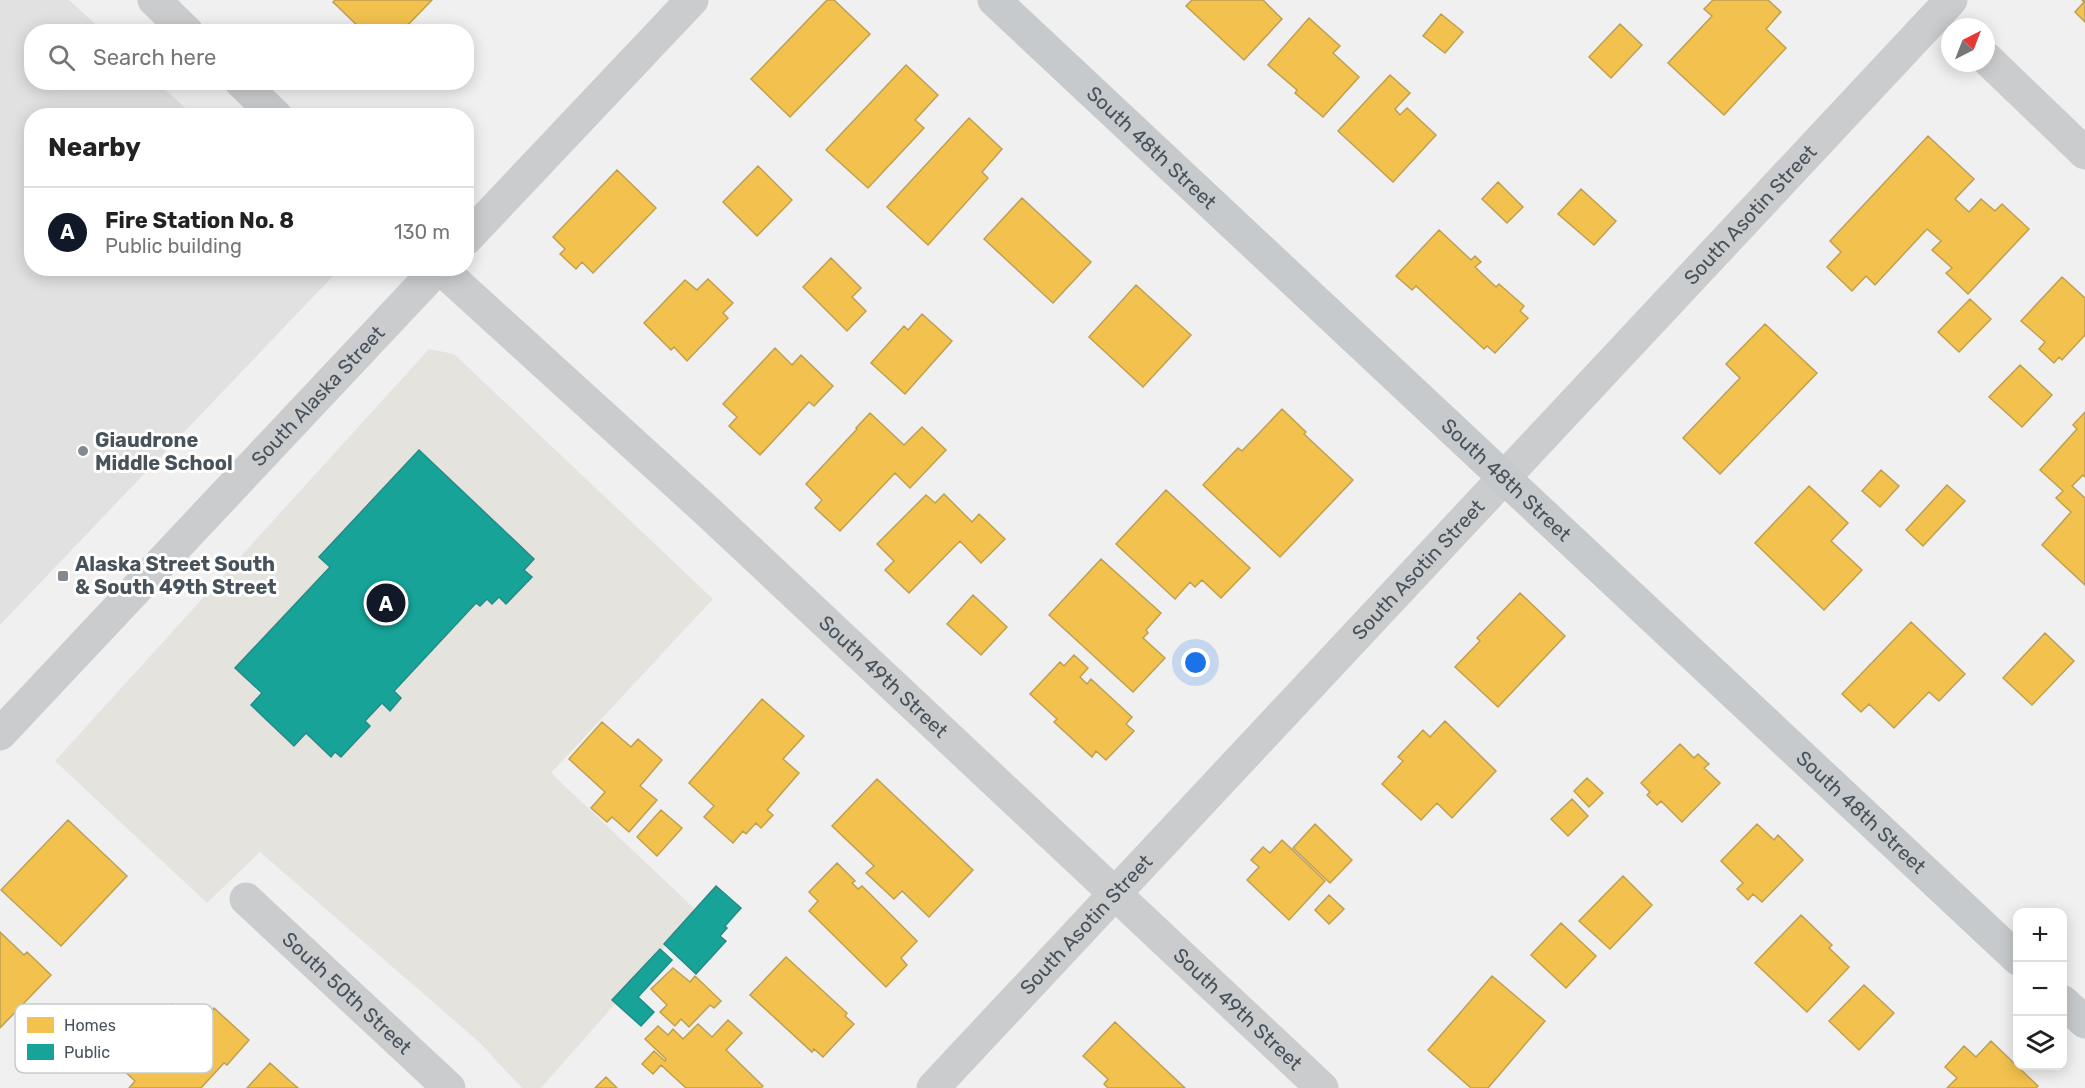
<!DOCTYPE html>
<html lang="en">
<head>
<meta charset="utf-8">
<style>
  :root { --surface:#fff; --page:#f6f6f6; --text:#222; --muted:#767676; --line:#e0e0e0; --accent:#111827 }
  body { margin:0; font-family:Rubik,sans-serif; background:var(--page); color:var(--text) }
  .controls { position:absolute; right:18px; bottom:18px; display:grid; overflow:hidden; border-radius:12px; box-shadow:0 3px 15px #0003 }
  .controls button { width:54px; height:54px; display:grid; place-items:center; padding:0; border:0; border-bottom:2px solid var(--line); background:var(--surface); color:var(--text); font:30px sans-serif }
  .compass { position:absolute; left:1941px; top:18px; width:54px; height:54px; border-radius:50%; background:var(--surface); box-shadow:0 3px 15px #0003; rotate:42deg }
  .you { position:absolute; left:1196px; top:663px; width:21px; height:21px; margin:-15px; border:4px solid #fff; border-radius:50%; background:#1a73e8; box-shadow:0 0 0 9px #1a73e833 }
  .badge { display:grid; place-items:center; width:39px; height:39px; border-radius:50%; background:var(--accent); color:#fff; font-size:20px; font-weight:700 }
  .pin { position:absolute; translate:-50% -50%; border:3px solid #fff; box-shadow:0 2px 6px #0006 }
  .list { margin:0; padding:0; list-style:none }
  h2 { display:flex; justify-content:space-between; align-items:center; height:78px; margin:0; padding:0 24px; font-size:26px }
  h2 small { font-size:20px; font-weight:400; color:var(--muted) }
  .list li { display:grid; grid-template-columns:39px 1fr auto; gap:18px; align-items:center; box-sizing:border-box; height:90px; padding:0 24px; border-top:2px solid var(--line) }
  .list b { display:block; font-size:22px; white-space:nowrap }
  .list p { margin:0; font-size:20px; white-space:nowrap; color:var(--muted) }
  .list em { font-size:20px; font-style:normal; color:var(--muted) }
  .icon { flex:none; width:33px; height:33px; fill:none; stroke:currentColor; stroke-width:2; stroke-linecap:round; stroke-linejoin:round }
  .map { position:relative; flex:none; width:2085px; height:1088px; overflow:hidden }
  .search { position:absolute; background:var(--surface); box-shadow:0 3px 15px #0003; left:24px; top:24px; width:450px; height:66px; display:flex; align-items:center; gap:15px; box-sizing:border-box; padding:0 21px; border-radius:24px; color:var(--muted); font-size:22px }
  .panel { position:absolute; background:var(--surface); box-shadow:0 3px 15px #0003; left:24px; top:108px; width:450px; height:168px; border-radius:24px }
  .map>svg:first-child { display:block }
  .commercial { fill:#e5e3de }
  .education { fill:#e2e1e1 }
  .homes { fill:#f2c14e; stroke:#bfa052; stroke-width:1.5 }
  .public { fill:#17a398; stroke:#268b86; stroke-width:1.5 }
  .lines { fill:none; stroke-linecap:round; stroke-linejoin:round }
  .minor { stroke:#caccce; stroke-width:33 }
  .major { stroke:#c6cacc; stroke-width:33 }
  .poi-dot { fill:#83898f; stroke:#fff; stroke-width:2 }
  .labels { text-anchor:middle; stroke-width:6; stroke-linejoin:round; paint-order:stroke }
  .street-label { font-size:20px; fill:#48525b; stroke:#fff }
  .poi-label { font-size:20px; font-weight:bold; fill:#48525b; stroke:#fff; text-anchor:start }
  .key { fill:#fff; stroke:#c8cbce; stroke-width:1.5 }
  .key-label { font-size:16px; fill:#48525b }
</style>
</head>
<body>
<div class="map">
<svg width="2085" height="1088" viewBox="0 0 2085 1088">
  <rect width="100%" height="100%" fill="#f0f0f0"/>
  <path class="commercial" d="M429,349L454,354L713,599L551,773L697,911L541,1088H522L479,1042L260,852L207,903L55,761Z"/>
  <path class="education" d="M0,0H69L103,31L32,32V82L158,83L193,115L32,116V268H333V276L0,625Z"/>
  <path class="homes" d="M335,0H432L401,32H364L333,2Z
    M827,0H834L870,34L790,117L751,79Z
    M1192,0H1263L1282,19L1244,60L1186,6Z
    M1713,0H1768L1781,12L1766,29L1786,48L1724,115L1668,63L1712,16L1704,9Z
    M2082,0H2085V22L2075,12L2084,2Z
    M1441,14L1463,32L1445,53L1423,36Z
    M1309,18L1340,46L1333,53L1359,77L1323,117L1295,93L1297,90L1268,65Z
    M1620,24L1642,45L1611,78L1589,57Z
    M906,65L938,95L915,120L924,128L868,188L826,150Z
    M1390,75L1410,93L1395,109L1400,115L1407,108L1436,135L1393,182L1338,131Z
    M969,118L1002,149L982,172L988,178L928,245L887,207Z
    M1928,136L1974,179L1955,199L1969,212L1981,199L1995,211L2002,204L2029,229L1968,294L1946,273L1952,268L1932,250L1941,241L1927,229L1875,285L1866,276L1852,291L1827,267L1841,252L1830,241Z
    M758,166L792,200L757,236L723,202Z
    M617,170L656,208L593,273L582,262L576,269L560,254L565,249L553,237Z
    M1498,182L1523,207L1507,223L1482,199Z
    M1581,189L1616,221L1594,245L1558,214Z
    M1022,198L1091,262L1053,303L984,239Z
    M1439,230L1471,260L1475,256L1481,262L1475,267L1496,287L1499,284L1524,306L1520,311L1528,318L1495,353L1487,346L1484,349L1416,286L1412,290L1396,276Z
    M831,258L861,288L852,297L866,311L847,331L803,287Z
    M2062,277L2085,298V335L2062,360L2059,357L2054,363L2039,349L2045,342L2021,321Z
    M708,279L733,303L723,313L728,318L687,361L674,347L671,350L644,323L685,280L697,290Z
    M1136,285L1191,335L1143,387L1089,337Z
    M1970,299L1991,319L1959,352L1938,332Z
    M922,314L952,341L905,394L871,363L904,326L908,330Z
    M1765,324L1817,373L1720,474L1683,438L1740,378L1726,364Z
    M775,348L792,365L801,355L833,386L814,406L809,402L760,455L729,426L737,417L723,404Z
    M2020,365L2052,395L2022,427L1989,397Z
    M1282,409L1306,432L1304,434L1353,480L1280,557L1203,485L1238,448L1242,451Z
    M2085,412V477L2083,475L2072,486L2085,498V585L2042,545L2071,512L2056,498L2063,491L2040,470L2077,429L2073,425Z
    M870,413L904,445L922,427L946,450L910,488L895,473L840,531L815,508L822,500L806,484L857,429L856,428Z
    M1881,470L1899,486L1880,507L1862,491Z
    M1947,485L1965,501L1923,546L1906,530Z
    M1809,486L1848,523L1831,541L1862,570L1824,610L1755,543Z
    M1166,490L1250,568L1221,598L1202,580L1195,587L1190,582L1175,599L1116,544Z
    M944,494L972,522L979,514L1005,539L981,563L960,541L909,593L885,570L894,561L877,544L926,495L935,503Z
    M1101,559L1161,613L1146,630L1148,633L1143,638L1165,658L1133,692L1049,615Z
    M1520,593L1565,636L1498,707L1455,667L1480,641L1477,638Z
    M973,595L1007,627L981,655L947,624Z
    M1911,622L1965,674L1939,701L1929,692L1894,728L1869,704L1861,712L1842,694Z
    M2045,633L2074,661L2032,705L2003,678Z
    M1074,655L1088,668L1080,677L1087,684L1091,679L1132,717L1126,724L1134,731L1106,760L1096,751L1092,757L1054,722L1057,719L1030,694L1060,662L1064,666Z
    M762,699L804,736L783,759L799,773L767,810L773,815L761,828L756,823L746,834L743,831L733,843L704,817L714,806L689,783Z
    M1445,721L1496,771L1452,818L1437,803L1421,820L1382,784L1403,761L1398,757L1423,730L1430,737Z
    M602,722L631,747L638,739L662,760L640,786L657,800L629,832L612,817L607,822L591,808L605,792L569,759Z
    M1680,744L1694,758L1698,754L1709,764L1704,768L1720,783L1682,822L1661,801L1657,805L1647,795L1650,792L1641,783Z
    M1587,778L1603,793L1589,807L1574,791Z
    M877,779L973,870L929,917L902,891L894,899L866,873L874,866L832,826Z
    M1572,799L1588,816L1568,836L1551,819Z
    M661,810L682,828L657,856L637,837Z
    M68,820L127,876L61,946L1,890Z
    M1315,824L1352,860L1330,883L1293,848Z
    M1757,824L1774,840L1778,835L1803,860L1762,902L1753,894L1748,900L1737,889L1743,883L1721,861Z
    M1282,840L1325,881L1289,920L1247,880L1259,867L1251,860L1263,847L1270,853Z
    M837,863L855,881L852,883L858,889L862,886L917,941L901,958L907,965L886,987L809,911L818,901L809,892Z
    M1623,876L1652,905L1610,949L1579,921Z
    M1329,895L1344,909L1329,924L1315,910Z
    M1801,915L1832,945L1829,948L1849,967L1807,1012L1755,963Z
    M1561,923L1596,956L1566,988L1531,955Z
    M0,932L24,955L27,952L51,975L0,1028Z
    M786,957L847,1013L845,1016L854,1024L823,1057L814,1049L812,1052L750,995Z
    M673,968L690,982L695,976L721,1001L714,1008L710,1005L689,1027L681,1019L675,1026L660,1012L667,1005L651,989Z
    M1492,976L1545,1021L1488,1088H1471L1428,1050Z
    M1864,985L1894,1013L1859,1050L1829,1021Z
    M172,1004L196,1027L214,1008L249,1040L227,1065L224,1063L201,1088H129L135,1081L117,1064Z
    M728,1020L742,1033L726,1050L763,1086L761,1088H686L661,1065L653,1074L642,1064L654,1051L665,1061L666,1059L645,1039L658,1026L668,1035L673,1029L683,1039L698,1024L712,1037Z
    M1115,1022L1185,1088H1108L1104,1084L1108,1079L1083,1056Z
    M1991,1041L2038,1086L2036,1088H1947L1957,1078L1945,1067L1964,1046L1976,1057Z
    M270,1063L291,1082L298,1088H247Z
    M606,1077L617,1088H595Z"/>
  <path class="public" d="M419,450L534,559L524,570L532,577L506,604L499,597L492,604L487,599L480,606L476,603L394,691L401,698L390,711L382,703L365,721L370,726L341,757L335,752L331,757L306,733L294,746L251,705L262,693L235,668L330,567L319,557Z
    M716,886L741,908L725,926L727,928L720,936L726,941L696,974L664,944Z
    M660,949L672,960L638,997L654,1012L641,1026L612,1000Z"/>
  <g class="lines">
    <g class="minor">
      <path d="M154,0L187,32"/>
      <path d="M1986,58L2085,153"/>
      <path d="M241,82L276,116"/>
      <path d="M466,239L692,0"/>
      <path id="s1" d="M440,268L707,511L1322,1088"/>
      <path id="s2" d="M0,734L438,268"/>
      <path id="s3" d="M246,899L449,1088"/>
      <path id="s4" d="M933,1088L1951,0"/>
    </g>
    <g class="major">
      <path id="s5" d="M994,0L2018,959"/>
      <path d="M2062,1001L2085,1022"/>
    </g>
  </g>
  <g class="poi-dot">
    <circle cx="83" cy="451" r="6"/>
    <rect x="57" y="570" width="12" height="12" rx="3"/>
  </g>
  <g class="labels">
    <g class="street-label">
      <text dy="7" stroke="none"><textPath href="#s5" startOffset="216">South 48th Street</textPath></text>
      <text dy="7" stroke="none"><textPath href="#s4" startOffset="1196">South Asotin Street</textPath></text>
      <text dy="7" stroke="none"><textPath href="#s2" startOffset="464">South Alaska Street</textPath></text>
      <text dy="7" stroke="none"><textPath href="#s5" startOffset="702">South 48th Street</textPath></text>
      <text dy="7" stroke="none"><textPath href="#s4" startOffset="710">South Asotin Street</textPath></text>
      <text dy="7" stroke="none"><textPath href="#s1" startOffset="603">South 49th Street</textPath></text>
      <text dy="7" stroke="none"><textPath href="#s5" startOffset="1188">South 48th Street</textPath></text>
      <text dy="7" stroke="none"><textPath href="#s4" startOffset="224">South Asotin Street</textPath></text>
      <text dy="7" stroke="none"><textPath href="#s3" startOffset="138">South 50th Street</textPath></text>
      <text dy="7" stroke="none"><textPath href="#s1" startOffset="1089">South 49th Street</textPath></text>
    </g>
    <g class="poi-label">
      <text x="95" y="447">Giaudrone<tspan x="95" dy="23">Middle School</tspan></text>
      <text x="75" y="571">Alaska Street South<tspan x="75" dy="23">&amp; South 49th Street</tspan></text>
    </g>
  </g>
  <rect x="15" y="1004" width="198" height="69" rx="9" class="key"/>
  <rect x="27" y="1017" width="27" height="16" fill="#f2c14e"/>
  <rect x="27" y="1044" width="27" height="16" fill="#17a398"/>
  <g class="key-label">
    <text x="64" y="1031">Homes</text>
    <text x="64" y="1058">Public</text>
  </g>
</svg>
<div class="controls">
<button>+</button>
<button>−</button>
<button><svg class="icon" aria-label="layers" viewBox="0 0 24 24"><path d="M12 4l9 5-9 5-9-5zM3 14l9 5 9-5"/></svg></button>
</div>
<svg class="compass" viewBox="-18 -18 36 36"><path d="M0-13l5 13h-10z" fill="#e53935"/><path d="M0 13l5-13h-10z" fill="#767676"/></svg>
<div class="you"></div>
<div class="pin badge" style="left:386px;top:603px">A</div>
<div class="search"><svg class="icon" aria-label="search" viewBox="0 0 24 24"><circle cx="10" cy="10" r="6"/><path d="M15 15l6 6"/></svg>Search here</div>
<section class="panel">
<h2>Nearby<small></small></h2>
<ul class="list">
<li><span class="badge">A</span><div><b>Fire Station No. 8</b><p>Public building</p></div><em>130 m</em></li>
</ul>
</section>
</div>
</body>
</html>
